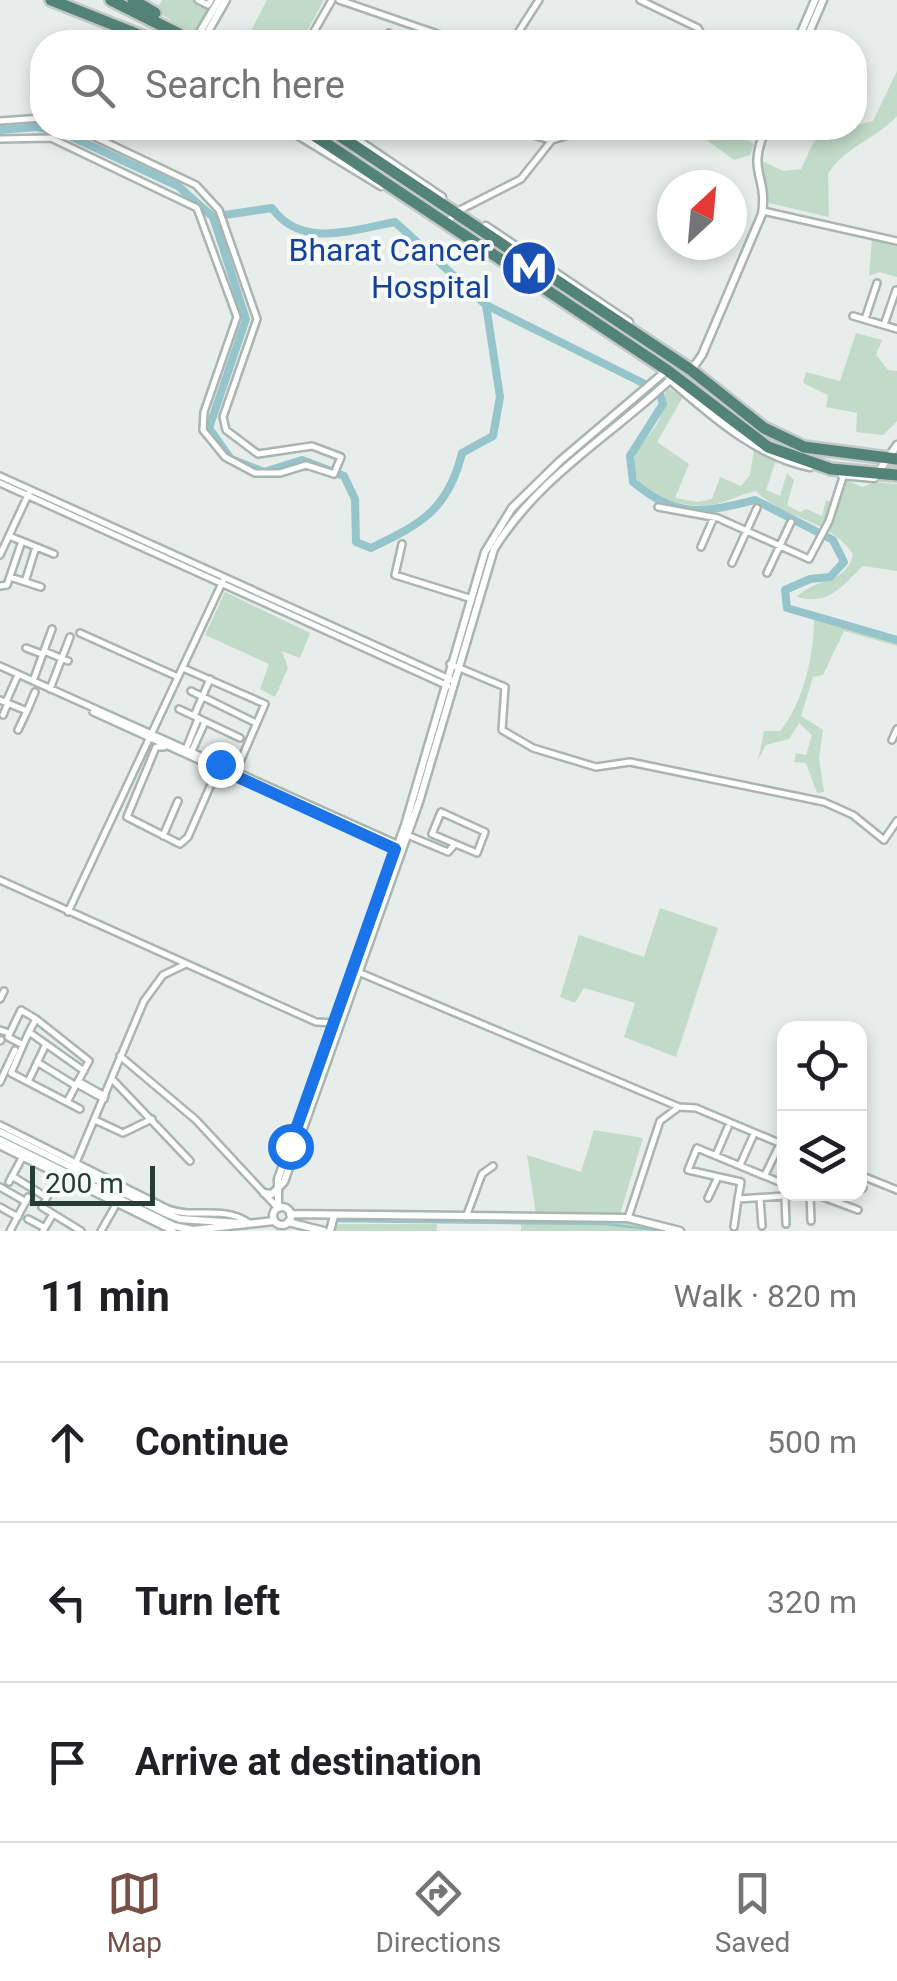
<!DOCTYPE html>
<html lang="en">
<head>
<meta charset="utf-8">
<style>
  :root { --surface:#fff; --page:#f6f6f6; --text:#202124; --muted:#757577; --line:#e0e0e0; --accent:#774f46 }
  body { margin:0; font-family:Roboto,sans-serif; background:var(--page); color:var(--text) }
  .controls { position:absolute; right:30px; bottom:30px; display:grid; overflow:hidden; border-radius:20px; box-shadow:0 5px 15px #0003 }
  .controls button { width:90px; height:90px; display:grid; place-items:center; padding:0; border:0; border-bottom:2px solid var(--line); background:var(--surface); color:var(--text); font:50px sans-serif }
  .compass { position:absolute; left:657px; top:170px; width:90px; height:90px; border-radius:50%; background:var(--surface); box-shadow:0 5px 15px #0003; rotate:26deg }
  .scale { position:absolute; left:30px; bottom:25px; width:125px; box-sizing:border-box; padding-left:10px; border:5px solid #273d37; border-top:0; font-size:28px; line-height:35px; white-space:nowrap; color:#273d37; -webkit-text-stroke:8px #f6faf8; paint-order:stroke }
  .stop { position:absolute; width:30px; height:30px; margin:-22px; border:8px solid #1a73e8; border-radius:50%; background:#fff }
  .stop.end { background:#1a73e8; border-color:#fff; box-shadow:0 2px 10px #0008 }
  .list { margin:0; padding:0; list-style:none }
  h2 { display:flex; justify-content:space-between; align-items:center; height:130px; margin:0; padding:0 40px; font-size:42px }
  h2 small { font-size:32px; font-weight:400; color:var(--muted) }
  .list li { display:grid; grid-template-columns:65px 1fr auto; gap:30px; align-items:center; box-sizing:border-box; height:160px; padding:0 40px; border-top:2px solid var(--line) }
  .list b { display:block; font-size:38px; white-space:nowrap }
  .list em { font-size:32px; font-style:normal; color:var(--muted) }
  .icon { flex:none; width:55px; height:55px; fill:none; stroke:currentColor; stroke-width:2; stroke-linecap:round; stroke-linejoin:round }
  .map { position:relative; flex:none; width:897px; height:1231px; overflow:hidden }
  .search { position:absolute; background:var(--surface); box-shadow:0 5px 15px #0003; left:30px; right:30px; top:30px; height:110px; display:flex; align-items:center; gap:25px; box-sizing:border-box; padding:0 35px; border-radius:40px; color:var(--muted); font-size:38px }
  .sheet { height:610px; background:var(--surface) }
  nav { display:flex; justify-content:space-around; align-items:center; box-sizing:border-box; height:140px; border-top:2px solid var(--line); background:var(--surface); font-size:28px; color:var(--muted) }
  nav a { display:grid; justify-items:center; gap:5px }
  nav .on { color:var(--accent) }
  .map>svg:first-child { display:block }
  .green { fill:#c2dbc8 }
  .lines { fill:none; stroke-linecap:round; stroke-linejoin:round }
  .stream { stroke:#95c4cb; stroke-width:2.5 }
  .river { stroke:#95c4cb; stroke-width:8 }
  .minor-casing { stroke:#a9b5b1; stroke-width:10 }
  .tertiary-casing { stroke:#a9b5b1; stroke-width:11 }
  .trunk-casing { stroke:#c3c9c7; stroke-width:16 }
  .minor { stroke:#fff; stroke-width:5 }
  .tertiary { stroke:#fff; stroke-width:6 }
  .trunk { stroke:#538276; stroke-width:11 }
  .route { stroke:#1a73e8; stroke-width:12 }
  .labels { text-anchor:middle; stroke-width:8; stroke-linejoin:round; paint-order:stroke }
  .transit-label { font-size:32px; fill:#164399; stroke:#f6faf8; text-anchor:end }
</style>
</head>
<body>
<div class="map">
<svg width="897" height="1231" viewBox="0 0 897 1231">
  <rect width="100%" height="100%" fill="#e6edea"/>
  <path class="green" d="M162,0H195L214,11L221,0H229L208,38L193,36L156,10Z
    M267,0H324L301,42H245Z
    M897,71V116C876,139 844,147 828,174L829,217L769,203L758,159L783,171L801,169L820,128L838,130L873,121Z
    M690,128H725L754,144L750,155L734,160Z
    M872,240L897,245V277L879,272L869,276Z
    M856,333L882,340L876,355L888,370L897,371V421L883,435L856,432L857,413L826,407L828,395L803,383L806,372L840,381Z
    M668,388L683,397L657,442L689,464L675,498L698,502L712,499L720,477L741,486L750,475L754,449L776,460L766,490L780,496L787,473L794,480L787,505L800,512L806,509L822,516L826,500L833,503L846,480L862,487L875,482L897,484V571L863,566C841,587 829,606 797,597C813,578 847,585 853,554C829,518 787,522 756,491C740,494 726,503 711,505C686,509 624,495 635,457C638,446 651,434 657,424C665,412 661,398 668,388Z
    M225,592L310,633L300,658L282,651L288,668L275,697L260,689L269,664L205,635Z
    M814,620L897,641V646L844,631L823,675L813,677L801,716L823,730L819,758L824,792L817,793L806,763L794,762L796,753L806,755L812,735L799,723L789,739L766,745L758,760L764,731H780C803,704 814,655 814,620Z
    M660,908L718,928L676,1057L624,1037L635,1003L584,988L575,1003L560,997L579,935L644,957Z
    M594,1130L643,1138L620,1214H536L527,1155L581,1172Z
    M521,1219L628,1220L672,1231H521Z
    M338,1224H437V1231H335Z"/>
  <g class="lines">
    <path class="stream" d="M339,1221L606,1224L664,1231"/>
    <path class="river" d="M0,130L37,127L61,132L178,186L213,217L246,319L209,428L231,459L264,472L302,460L344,476L355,499L356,542L371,548C421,524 448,510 462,453L493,436L500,397L486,305L659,391L663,404L630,456L633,482C678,519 702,513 755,500L833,540L844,562L830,577L810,579L785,590L787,608L897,640
      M218,216L272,208C301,249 352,230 395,222L486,305"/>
    <g class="minor-casing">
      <path id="minor" d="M198,0L208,5L211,0
        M339,0L461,42
        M640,0L698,28L705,41
        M308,42L332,0
        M385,42L389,33
        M405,42L407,37
        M512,42L539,0
        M677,42L684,37L711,42
        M0,121L42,118
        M510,128L550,140
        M0,139L51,138L197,208L237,317L204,412L203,430L225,457L255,473H280L306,465L334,474L341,457L312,446L258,454L226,430L223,417L257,319L219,210L196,185L76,128
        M763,211L897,241
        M446,223L460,210L521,179L552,140L592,128
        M853,316L897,329
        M865,319L877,283
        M884,325L896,290
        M0,476L454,681
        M0,483L448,686
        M658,507L718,518L809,559L829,521L844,474
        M9,536L54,554
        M402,544L395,575L469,598
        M701,547L714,517
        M0,555L29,493
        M732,563L757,508
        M767,573L791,522
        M10,577L41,587
        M25,582L36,547
        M0,586L7,585L22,541
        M80,633L178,677
        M26,648L42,654
        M44,651L68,661
        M450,664L505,687L502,730L533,748L596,767L630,762L824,802L853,815L884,840L897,821
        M0,666L399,845
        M183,668L265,704L236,771
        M33,681L52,629
        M50,689L70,637
        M191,691L256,723
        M0,700L27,711L35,692
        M6,702L17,677
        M179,709L240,738
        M93,712L397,850
        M3,715L8,703
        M194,716L210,679
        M18,730L27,711
        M892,740L897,729
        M164,747H156L127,817L180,844L188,837L219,766
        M186,749L198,719
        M192,751L205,722
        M441,812L485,832L477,853L432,834Z
        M405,834L448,852L455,844
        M163,836L178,801
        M0,880L316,1022L337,1023
        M68,912L223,581
        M358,972L679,1107
        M0,999L4,991
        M36,1019L89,1061L67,1102
        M0,1030L6,1032
        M29,1032L23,1045L8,1037L21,1010L36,1019L29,1032L84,1071
        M0,1041L1,1040
        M23,1045L11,1073L80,1109
        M120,1056L196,1120L276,1206
        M37,1062L76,1086
        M113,1080L190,1161
        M78,1081L105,1096
        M0,1082L15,1050
        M28,1082L46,1044
        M77,1084L104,1099
        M95,1120L123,1133L152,1119
        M0,1125L168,1209C195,1219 225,1205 249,1223
        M0,1146L173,1231
        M716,1155L728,1127
        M75,1165L144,1001L163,975L184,965
        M740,1165L753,1136
        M765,1175L779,1146
        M860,1175L897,1190
        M12,1176L46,1197
        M57,1177L42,1207L81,1231
        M9,1182L22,1158
        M784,1184L697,1148L688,1170L741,1182L738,1199L814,1194
        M0,1187L26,1202
        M860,1187L863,1188
        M815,1194L858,1210
        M810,1195L811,1221
        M785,1197L786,1224
        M708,1198L718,1177
        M760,1199L762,1226
        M0,1207L18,1217
        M466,1217L482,1174L493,1166
        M628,1218L660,1121L679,1107L696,1108L784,1145
        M28,1219L43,1227
        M734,1227L738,1199
        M10,1231L28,1197
        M43,1231L53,1214
        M101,1231L117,1203"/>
    </g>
    <g class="tertiary-casing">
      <path id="tertiary" d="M194,42L219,0
        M202,42L226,0
        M797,42L815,0
        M805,42L823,0
        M286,128L381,186
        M340,128L442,197
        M486,226L629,322
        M692,369L702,355L762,214C768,173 746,174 766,128
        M670,380C711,415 755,456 810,467
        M842,475L874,478L897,445
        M0,1132L165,1213L180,1219L239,1223
        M0,1140L174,1226L193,1230L274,1221
        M264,1193L272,1194L284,1182L419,802L494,549C540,475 611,436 673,377
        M273 1216a9 9 0 1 1 18 0a9 9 0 1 1-18 0Z
        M278,1208V1179L405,825L485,552L512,508L560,461L666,371
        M290,1214L628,1218L680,1231
        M288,1222L324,1231
        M330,1231L334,1216"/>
    </g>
    <g class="trunk-casing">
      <path id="trunk" d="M51,0L157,42
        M111,0L179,34
        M133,0L155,13
        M303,128L667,370L768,447L831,469L897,475
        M328,128L691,370L764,428L804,447L897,459"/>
    </g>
    <use href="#minor" class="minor"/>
    <use href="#tertiary" class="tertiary"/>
    <use href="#trunk" class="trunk"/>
  </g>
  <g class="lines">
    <path class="route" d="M220,764L218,768L395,849L290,1146"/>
  </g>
  <defs>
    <g id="metro-disc" transform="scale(2.875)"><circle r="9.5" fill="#1a4fb4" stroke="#f6faf8"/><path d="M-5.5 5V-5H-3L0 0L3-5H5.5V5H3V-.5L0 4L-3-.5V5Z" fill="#fff"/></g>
  </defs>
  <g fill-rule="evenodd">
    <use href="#metro-disc" x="529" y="268"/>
  </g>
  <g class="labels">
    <g class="transit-label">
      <text x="490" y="261">Bharat Cancer<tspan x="490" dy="37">Hospital</tspan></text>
    </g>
  </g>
</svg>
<div class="controls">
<button><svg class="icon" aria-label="locate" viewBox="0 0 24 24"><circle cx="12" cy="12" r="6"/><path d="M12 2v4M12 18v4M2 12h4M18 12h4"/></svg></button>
<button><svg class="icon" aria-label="layers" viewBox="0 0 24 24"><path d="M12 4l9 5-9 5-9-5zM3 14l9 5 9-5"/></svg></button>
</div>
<svg class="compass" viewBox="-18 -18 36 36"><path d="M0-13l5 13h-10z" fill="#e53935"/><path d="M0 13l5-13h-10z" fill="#757577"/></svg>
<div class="scale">200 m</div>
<div class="stop" style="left:290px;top:1146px"></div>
<div class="stop end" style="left:220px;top:764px"></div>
<div class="search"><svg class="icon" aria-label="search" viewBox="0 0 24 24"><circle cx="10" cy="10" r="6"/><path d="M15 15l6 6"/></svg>Search here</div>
</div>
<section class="sheet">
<h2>11 min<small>Walk · 820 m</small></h2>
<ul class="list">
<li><svg class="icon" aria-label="ahead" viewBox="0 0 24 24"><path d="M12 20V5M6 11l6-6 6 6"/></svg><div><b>Continue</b></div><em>500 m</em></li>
<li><svg class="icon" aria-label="left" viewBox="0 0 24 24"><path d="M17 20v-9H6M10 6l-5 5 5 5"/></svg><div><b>Turn left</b></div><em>320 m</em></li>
<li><svg class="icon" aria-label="arrive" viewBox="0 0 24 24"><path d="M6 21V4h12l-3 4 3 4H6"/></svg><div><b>Arrive at destination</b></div></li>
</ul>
</section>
<nav>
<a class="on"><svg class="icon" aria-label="map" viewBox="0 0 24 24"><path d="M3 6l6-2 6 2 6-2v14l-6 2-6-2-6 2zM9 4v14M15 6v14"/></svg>Map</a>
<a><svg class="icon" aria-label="directions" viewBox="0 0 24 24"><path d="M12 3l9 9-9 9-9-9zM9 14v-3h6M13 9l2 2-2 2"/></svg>Directions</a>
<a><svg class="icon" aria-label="saved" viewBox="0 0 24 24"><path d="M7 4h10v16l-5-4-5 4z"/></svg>Saved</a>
</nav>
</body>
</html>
